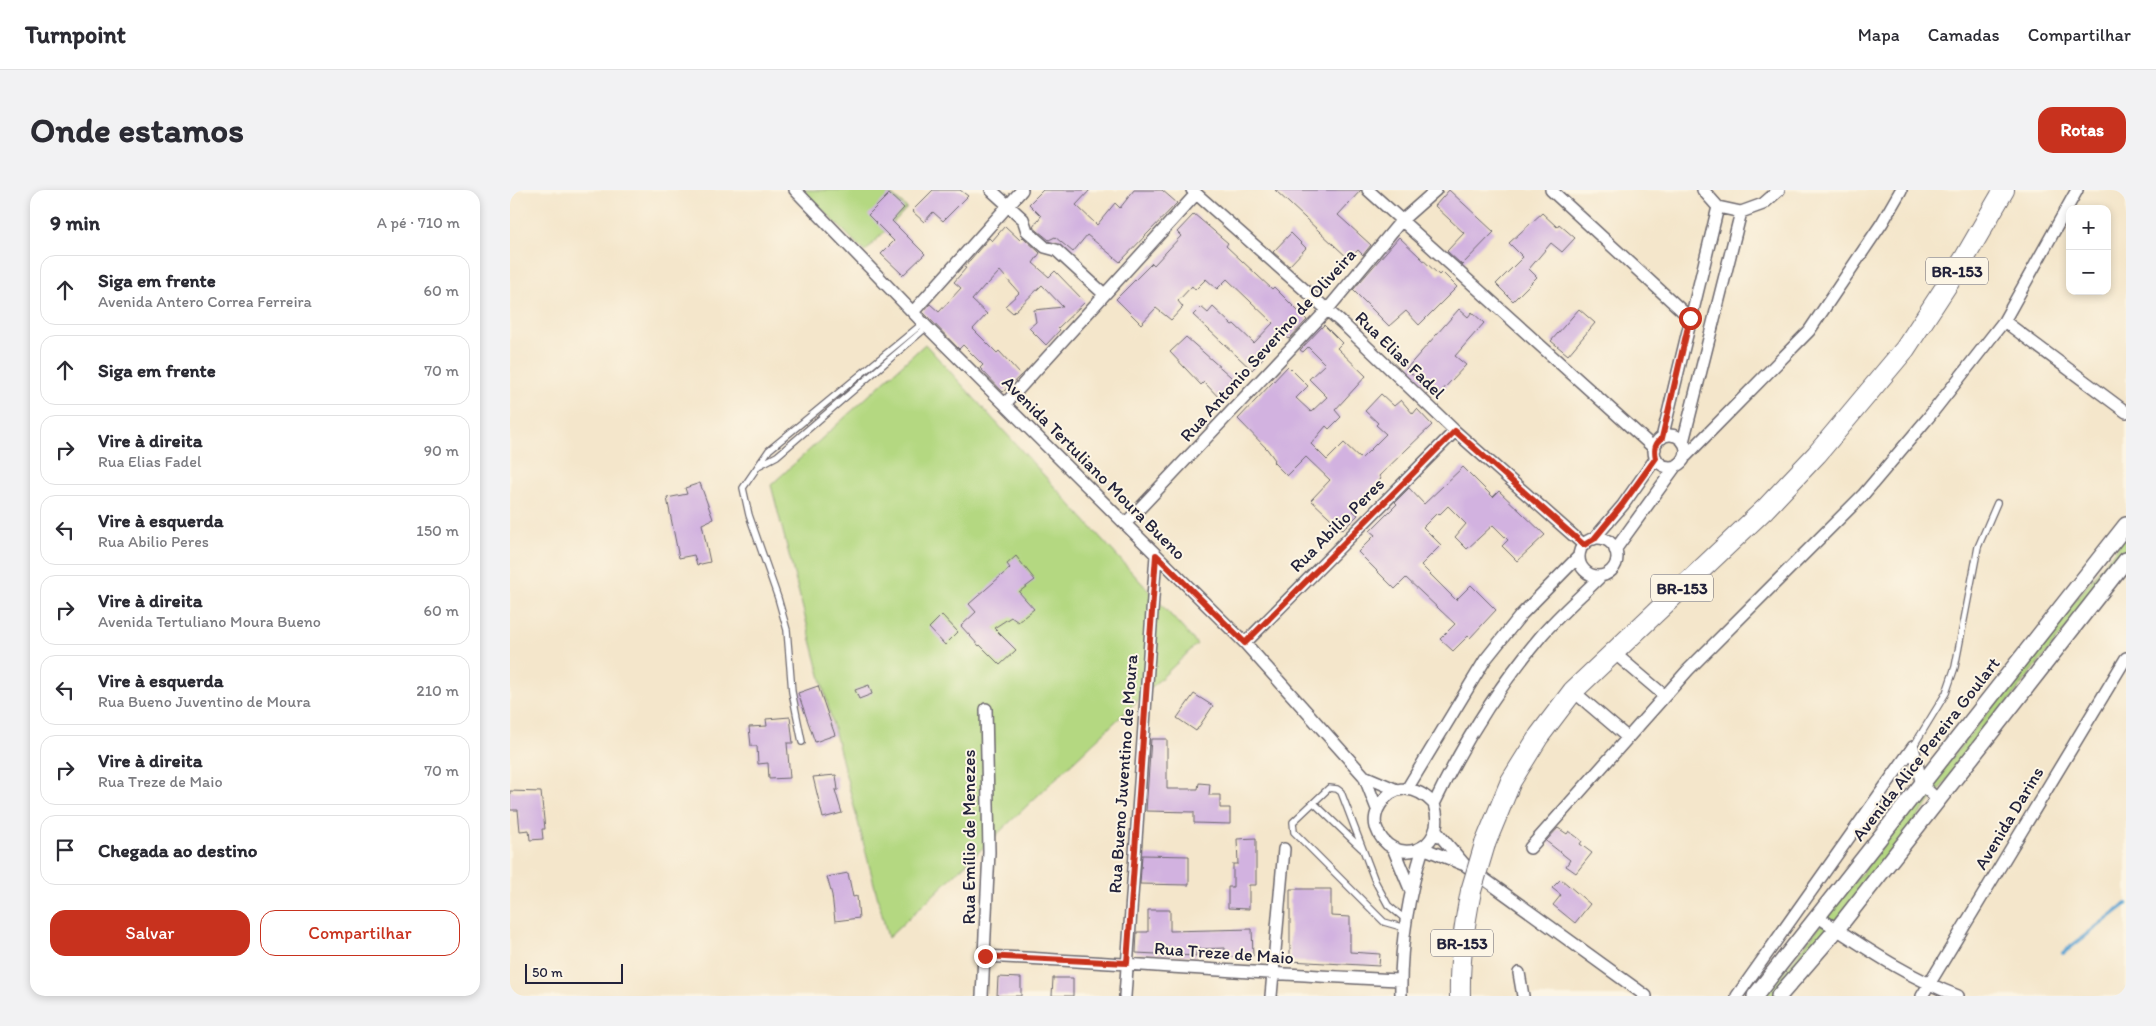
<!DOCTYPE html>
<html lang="pt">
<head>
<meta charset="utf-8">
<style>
  :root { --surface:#fff; --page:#f2f2f3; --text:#2b2b33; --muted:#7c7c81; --line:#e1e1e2; --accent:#c8321e }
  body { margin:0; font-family:Itim,sans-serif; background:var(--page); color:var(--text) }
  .controls { position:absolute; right:15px; top:15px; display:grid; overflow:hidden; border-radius:10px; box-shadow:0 2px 8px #0003 }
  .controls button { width:45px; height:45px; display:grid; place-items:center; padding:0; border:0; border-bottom:1px solid var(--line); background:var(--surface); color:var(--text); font:25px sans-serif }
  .scale { position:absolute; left:15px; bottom:12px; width:98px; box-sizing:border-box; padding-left:5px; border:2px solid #22223b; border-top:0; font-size:14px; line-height:18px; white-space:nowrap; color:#22223b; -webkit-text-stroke:4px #fcf5e5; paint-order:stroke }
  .stop { position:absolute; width:15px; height:15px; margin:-11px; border:4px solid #c8321e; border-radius:50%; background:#fff }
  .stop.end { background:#c8321e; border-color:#fff; box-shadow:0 1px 5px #0008 }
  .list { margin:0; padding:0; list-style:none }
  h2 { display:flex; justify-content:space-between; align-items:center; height:65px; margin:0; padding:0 20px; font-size:21px }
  h2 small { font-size:16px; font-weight:400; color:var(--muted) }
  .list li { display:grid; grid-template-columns:32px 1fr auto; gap:15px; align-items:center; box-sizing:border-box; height:70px; margin:0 10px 10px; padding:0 10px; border:1px solid var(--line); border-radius:15px }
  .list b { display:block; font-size:19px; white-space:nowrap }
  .list p { margin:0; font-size:16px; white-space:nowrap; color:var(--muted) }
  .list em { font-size:16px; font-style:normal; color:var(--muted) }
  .actions { display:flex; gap:10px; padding:15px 20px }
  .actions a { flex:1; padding:11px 0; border:1px solid var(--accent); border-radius:15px; text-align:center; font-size:18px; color:var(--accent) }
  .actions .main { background:var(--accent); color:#fff }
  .icon { flex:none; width:28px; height:28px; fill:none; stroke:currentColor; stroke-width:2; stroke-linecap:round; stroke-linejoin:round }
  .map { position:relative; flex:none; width:1616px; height:806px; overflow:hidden; border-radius:15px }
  header { display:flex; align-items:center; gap:30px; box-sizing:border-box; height:70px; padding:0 25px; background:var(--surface); border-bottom:1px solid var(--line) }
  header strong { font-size:24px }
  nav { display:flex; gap:28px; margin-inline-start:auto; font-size:18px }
  .intro { display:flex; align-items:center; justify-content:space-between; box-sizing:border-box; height:120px; padding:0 30px }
  h1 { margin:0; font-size:35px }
  .button { padding:12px 22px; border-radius:15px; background:var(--accent); color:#fff; font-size:18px; font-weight:700 }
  main { display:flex; gap:30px; padding:0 30px }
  aside { flex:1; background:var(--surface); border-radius:15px; box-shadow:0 2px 8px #0003 }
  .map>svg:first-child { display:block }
  .green { fill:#b4d881; stroke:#6b7d5e }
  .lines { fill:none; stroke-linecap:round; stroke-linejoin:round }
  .stream { stroke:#5ca3d2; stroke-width:4 }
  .building { fill:#d2b2e0 }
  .lane-casing { stroke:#6c676d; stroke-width:8 }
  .street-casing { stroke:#6c676d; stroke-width:14 }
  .secondary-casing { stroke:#6c676d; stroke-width:18 }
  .highway-casing { stroke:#6c676d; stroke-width:22 }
  .lane { stroke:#fff; stroke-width:5.5 }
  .street { stroke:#fff; stroke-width:11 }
  .secondary { stroke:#fff; stroke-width:15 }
  .highway { stroke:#fff; stroke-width:20 }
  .highway-bridge-casing { stroke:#6c676d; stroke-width:22; stroke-linecap:butt }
  .highway-bridge { stroke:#fff; stroke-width:20 }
  .route { stroke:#c8321e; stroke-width:6 }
  .labels { text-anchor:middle; stroke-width:4; stroke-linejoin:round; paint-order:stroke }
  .shield { fill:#fcf5e5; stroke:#63616e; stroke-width:1 }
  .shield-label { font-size:16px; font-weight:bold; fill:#22223b }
  .street-label { font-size:18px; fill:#22223b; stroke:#fcf5e5 }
</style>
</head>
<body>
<header>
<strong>Turnpoint</strong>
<nav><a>Mapa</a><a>Camadas</a><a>Compartilhar</a></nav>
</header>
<div class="intro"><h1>Onde estamos</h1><a class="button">Rotas</a></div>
<main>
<aside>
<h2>9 min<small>A pé · 710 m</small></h2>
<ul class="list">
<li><svg class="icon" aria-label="ahead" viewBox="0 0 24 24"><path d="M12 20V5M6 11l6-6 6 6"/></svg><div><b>Siga em frente</b><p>Avenida Antero Correa Ferreira</p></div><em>60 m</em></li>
<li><svg class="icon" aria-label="ahead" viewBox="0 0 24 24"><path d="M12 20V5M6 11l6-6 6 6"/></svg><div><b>Siga em frente</b></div><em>70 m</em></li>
<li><svg class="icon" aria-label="right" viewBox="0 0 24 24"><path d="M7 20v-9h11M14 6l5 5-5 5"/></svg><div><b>Vire à direita</b><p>Rua Elias Fadel</p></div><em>90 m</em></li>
<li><svg class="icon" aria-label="left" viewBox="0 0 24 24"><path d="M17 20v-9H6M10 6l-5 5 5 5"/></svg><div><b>Vire à esquerda</b><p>Rua Abilio Peres</p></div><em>150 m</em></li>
<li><svg class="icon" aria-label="right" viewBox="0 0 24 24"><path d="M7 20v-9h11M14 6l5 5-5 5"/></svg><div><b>Vire à direita</b><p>Avenida Tertuliano Moura Bueno</p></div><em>60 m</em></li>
<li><svg class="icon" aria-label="left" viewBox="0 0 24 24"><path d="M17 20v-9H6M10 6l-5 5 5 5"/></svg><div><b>Vire à esquerda</b><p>Rua Bueno Juventino de Moura</p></div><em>210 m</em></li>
<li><svg class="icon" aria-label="right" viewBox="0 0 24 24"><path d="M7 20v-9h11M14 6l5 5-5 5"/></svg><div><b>Vire à direita</b><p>Rua Treze de Maio</p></div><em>70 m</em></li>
<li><svg class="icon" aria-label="arrive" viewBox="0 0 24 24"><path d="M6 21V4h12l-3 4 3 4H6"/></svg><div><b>Chegada ao destino</b></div></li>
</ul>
<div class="actions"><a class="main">Salvar</a><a>Compartilhar</a></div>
</aside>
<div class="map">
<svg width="1616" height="806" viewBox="0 0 1616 806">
  <rect width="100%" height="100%" fill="#fcf5e5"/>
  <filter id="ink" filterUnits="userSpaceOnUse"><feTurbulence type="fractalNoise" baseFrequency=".02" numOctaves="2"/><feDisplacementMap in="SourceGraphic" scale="10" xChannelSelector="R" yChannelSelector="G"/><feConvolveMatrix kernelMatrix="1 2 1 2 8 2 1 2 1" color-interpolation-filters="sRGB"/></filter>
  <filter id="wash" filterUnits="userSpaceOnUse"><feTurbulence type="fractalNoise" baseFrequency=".0096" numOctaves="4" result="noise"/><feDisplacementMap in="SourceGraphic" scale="20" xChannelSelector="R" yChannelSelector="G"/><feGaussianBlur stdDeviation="1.12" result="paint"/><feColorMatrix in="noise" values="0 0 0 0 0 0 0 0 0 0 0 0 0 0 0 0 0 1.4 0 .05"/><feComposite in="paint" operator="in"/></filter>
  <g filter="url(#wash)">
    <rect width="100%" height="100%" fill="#f4e6cb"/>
    <path class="green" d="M293,0H376L397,18L355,62Z
      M415,154L687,454L378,748L261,295Z
      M1616,346V362L1267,806H1255Z"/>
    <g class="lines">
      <path class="stream" d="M1553,763L1616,714"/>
    </g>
    <g id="blocks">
      <path class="building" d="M423,0H450L458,6L433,31L423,22L414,32L402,21Z
        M533,0H580L566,15L587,35L605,13L610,18L624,0H652L667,13L610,72L577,45L563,62L545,47L539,50L523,37L531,26L519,14Z
        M765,0H851L828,25L861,55L853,65L848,60L839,69Z
        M939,0L984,42L952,75L937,61L954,43L925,16Z
        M379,4L394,18L382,31L415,64L393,85L371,64L384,51L358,25Z
        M1032,23L1047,37L1049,34L1065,48L1052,62L1041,53L1019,79L1027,87L1003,111L986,94L1013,67L999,53Z
        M684,24L718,53L716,56L762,99L764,97L797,130L779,149L771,142L749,164L753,168L742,180L683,125L691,117L698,123L703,117L722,135L724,134L744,153L763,133L717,89L707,99L696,89L685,100L682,96L668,111L673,117L661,130L646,118L631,134L606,109L642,73L644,75L671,46L667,42Z
        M495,36L510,50L513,47L530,63L523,73L539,87L545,81L575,112L548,138L550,140L536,155L519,138L526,132L524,120L553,117L532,95L503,123L495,116L509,103L490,81L476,96L475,95L462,110L477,124L463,139L487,163L489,161L511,185L493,202L470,178L473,175L453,155L449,159L413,122L420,114L429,122L451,98L444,92L456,78L454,77L479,48L482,51Z
        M781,43L796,58L779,76L763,62Z
        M889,47L929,85L932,82L947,97L909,135L896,121L879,136L843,100Z
        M949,119L958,127L962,122L974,133L945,166L956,175L927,206L896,179Z
        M1069,119L1085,133L1058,165L1041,151Z
        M814,135L832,153L827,158L856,186L825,220L831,227L819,239L816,236L801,254L817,270L834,253L851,269L876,244L866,235L868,233L855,221L871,204L884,216L891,210L903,224L907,219L922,235L869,286L871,289L858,301L860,303L843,321L848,325L833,340L801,310L820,290L796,267L777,286L763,272L765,270L757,259L728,229L778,176L798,196L786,208L801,222L817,207L799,189L815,174L798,157L793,162L790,160Z
        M676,147L729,194L712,211L694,192L691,195L660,162Z
        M953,277L983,307L989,301L1035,345L1007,371L992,356L998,350L983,335L957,359L945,347L956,334L938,316L929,325L927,323L913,337L931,355L911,375L946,410L961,395L986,420L960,448L958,446L943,461L930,449L945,434L896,388L885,399L848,362L865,345L860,341L887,314L885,312L899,298L914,314Z
        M190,293L203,329L192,334L200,372L187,375L184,365L169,368L157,308L177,304L175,298Z
        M506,366L525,390L509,402L524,419L508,432L501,427L484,438L506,460L490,475L470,455L469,456L451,436L466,422L459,414L500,378L497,374Z
        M432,425L448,442L435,455L419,438Z
        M359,495L362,504L349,509L345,500Z
        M308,496L325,545L305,552L288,503Z
        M684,504L703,516L686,541L667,528Z
        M280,527L283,553H277L280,588L259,589L258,573L248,574L247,556H241L239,537L257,536L256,529Z
        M641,549H657V599H688L689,593L700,594L699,605H710V618H720V634L684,633V622L636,621Z
        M326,585L328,600H325L332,623L313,628L303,587Z
        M0,601L31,602L35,639H32L33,649L20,650L19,640L10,641L8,620H0Z
        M1048,638L1057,644L1059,641L1072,651L1070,654L1082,663L1066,683L1056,676L1060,670L1036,651Z
        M746,648V695H739V719L718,718V697H723V674H728L727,649Z
        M632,665L679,666V695L630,694Z
        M338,683L343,707L347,706L349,728L325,731L322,705L317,687Z
        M1051,689L1080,714L1065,733L1043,715L1051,705L1042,698Z
        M780,699H821V726L840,727V762L870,764L869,776L780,771Z
        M638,720H660V741L742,739L743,766L715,767V758L686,759V766L626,763L627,742H638Z
        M488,787L511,788V806H487Z
        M543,788H563V806H542Z"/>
    </g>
  </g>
  <g filter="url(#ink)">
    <use href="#blocks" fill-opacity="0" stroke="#6c676d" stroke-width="1"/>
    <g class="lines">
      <g class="lane-casing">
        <path id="lane" d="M248,276L267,266L417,137
          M292,552L282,502L277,440L268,408L239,325L233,298L259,260L413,133
          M1403,557L1436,503L1445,477L1468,357L1487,313
          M804,613L851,658
          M895,738L874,732L784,642L783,632L819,598L827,599L831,602L865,691L878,715L896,730"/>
      </g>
      <g class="street-casing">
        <path id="street" d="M285,0L417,137L735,453L854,586L867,619
          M481,0L513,29L517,41L535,57L546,60L594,104
          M682,0L831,132L945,241L1074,355
          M858,0L1145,259
          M1041,0L1180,128
          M1193,0L1208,17
          M1208,17L1231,22
          M1231,22L1253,14L1269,0
          M403,122L512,0
          M1494,131L1616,222
          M495,214L686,4
          M1144 261a16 16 0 1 1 32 0a16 16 0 1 1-32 0Z
          M1152,248L1208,17
          M1173,252L1231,22
          M1176,266L1299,141L1372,33L1391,0
          M615,334L817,120L891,31L926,0
          M1069 367a19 19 0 1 1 38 0a19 19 0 1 1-38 0Z
          M1084,349L1113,315L1146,268
          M1105,360L1165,277
          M735,453L945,241
          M1103,462L1155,506
          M1063,501L1117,547
          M1403,557L1412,595L1429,611
          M854,586L887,600
          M897,599L975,470L1011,425L1069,366
          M924,614C907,596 884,592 870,615C866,621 864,630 866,637C880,679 940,663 924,614C953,553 988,497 1031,446C1049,425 1071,406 1091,386
          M926,641L955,675L1136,806
          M883,658L900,699
          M1020,658L1178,480L1353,305L1418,228L1494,131L1567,0
          M1308,727C1353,756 1397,787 1448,806
          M475,766C614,773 752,784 891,790
          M1009,783L1013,806
          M472,806L479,662L476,519
          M615,806L646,365
          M761,806L774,659
          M891,806C890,756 898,706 913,658L952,674
          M1227,806L1403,557
          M1412,806L1616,468"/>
      </g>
      <g class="secondary-casing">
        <path id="secondary" d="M1245,806L1616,335
          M1269,806L1327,739L1616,370"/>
      </g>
      <g class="highway-casing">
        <path id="highway" d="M975,654L1001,591L1029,546L1063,501L1255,319L1307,264L1395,159L1454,69L1494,0
          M950,806C949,770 954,736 961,701"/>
      </g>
      <use href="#lane" class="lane"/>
      <use href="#street" class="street"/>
      <use href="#secondary" class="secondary"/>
      <use href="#highway" class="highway"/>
      <g class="highway-bridge-casing">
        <path id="highway-bridge" d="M961,701L975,654"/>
      </g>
      <use href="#highway-bridge" class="highway-bridge"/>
    </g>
  </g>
  <g class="lines" filter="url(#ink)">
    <path class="route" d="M475,766L617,773L646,365L735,453L945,241L1074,355L1084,349L1112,315L1146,268C1144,259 1145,254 1152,248L1180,128"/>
  </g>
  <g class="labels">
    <g class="shield">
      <rect x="1416" y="67.5" width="62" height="27" rx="4"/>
      <rect x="1141" y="384.5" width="62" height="27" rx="4"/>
      <rect x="921" y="739.5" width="62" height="27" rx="4"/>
    </g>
    <g class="shield-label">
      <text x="1447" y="87">BR-153</text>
      <text x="1172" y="404">BR-153</text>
      <text x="952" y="759">BR-153</text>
    </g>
    <g class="street-label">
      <text transform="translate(758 155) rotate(-48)" y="6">Rua Antonio Severino de Oliveira</text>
      <text transform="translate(890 165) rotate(44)" y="6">Rua Elias Fadel</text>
      <text transform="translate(584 278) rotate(45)" y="6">Avenida Tertuliano Moura Bueno</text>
      <text transform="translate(827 335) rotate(-45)" y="6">Rua Abilio Peres</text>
      <text transform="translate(1416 559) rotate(-52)" y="6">Avenida Alice Pereira Goulart</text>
      <text transform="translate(613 584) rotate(-86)" y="6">Rua Bueno Juventino de Moura</text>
      <text transform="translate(1499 628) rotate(-59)" y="6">Avenida Darins</text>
      <text transform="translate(459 647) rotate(-90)" y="6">Rua Emílio de Menezes</text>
      <text transform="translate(714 763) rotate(4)" y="6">Rua Treze de Maio</text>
    </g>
  </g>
</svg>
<div class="controls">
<button>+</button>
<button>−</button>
</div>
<div class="scale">50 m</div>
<div class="stop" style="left:1180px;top:128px"></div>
<div class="stop end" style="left:475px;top:766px"></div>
</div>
</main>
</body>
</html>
